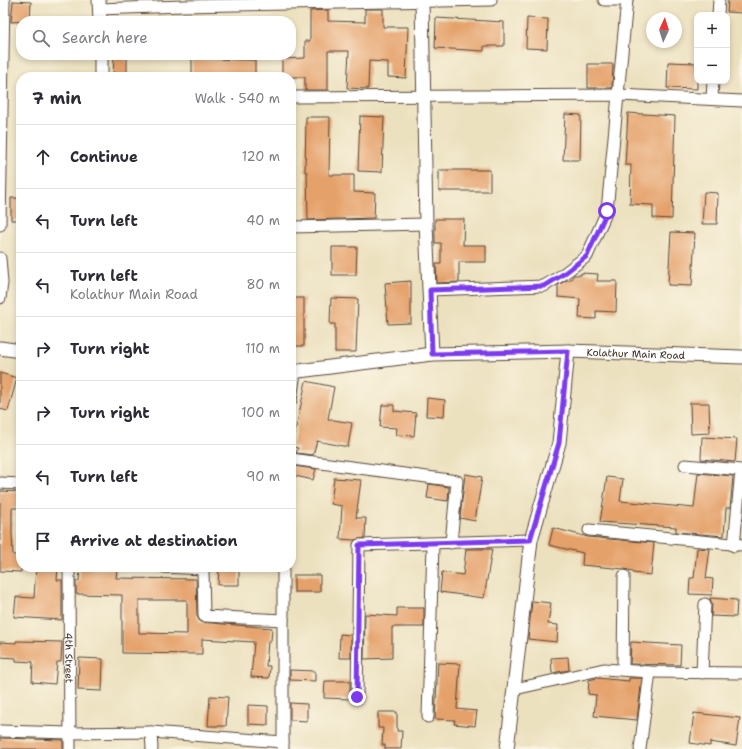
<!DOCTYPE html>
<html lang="en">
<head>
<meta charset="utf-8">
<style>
  :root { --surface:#fff; --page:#f7f7f7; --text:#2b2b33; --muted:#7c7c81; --line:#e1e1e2 }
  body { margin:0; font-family:"Shantell Sans",sans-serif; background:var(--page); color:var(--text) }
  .controls { position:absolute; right:12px; top:12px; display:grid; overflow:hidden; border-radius:8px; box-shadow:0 2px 6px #0003 }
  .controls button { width:36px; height:36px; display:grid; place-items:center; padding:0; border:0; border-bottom:1px solid var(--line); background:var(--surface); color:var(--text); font:20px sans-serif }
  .compass { position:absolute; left:646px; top:12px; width:36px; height:36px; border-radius:50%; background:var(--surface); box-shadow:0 2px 6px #0003; rotate:4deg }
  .stop { position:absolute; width:12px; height:12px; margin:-9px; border:3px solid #7c3aed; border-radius:50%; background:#fff }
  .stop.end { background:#7c3aed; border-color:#fff; box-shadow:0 1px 4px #0008 }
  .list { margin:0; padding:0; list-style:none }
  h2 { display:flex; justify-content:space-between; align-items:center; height:52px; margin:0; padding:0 16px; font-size:17px }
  h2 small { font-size:13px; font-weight:400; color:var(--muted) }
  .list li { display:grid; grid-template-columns:26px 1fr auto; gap:12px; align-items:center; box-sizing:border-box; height:64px; padding:0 16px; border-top:1px solid var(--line) }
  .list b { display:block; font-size:15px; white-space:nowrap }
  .list p { margin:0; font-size:13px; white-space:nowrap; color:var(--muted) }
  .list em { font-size:13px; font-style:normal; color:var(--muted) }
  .icon { flex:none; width:22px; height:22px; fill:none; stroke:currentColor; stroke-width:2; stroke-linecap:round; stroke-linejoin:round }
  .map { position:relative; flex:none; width:742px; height:749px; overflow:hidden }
  .search { position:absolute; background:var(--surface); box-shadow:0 2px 6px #0003; left:16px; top:16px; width:280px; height:44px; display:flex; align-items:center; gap:10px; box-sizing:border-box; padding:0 14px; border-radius:16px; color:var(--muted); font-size:15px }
  .panel { position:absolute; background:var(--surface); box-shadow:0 2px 6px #0003; left:16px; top:72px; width:280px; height:500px; border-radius:16px }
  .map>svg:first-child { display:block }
  .building { fill:#e5a16a; fill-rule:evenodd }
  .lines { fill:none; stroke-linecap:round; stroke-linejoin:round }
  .minor-casing { stroke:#564536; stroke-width:13 }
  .tertiary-casing { stroke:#564536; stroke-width:15 }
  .minor { stroke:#fff; stroke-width:11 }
  .tertiary { stroke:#fff; stroke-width:13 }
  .route { stroke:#7c3aed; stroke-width:5 }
  .labels { text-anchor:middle; stroke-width:4; stroke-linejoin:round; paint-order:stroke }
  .street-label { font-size:10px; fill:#3b2a1e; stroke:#fcf5e5 }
</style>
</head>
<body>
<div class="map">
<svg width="742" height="749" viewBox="0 0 742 749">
  <rect width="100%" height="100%" fill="#fcf5e5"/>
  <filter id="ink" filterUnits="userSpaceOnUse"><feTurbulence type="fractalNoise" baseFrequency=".025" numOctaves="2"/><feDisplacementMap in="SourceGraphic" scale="8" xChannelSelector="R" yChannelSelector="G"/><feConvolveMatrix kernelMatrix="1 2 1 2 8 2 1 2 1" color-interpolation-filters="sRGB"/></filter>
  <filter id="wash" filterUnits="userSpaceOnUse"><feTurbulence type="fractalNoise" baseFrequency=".012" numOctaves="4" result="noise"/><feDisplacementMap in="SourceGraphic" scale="16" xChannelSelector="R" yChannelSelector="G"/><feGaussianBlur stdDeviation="0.9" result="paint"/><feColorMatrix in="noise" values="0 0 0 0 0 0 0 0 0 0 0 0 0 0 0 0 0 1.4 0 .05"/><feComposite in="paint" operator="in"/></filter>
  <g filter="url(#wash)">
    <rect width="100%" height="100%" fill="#ece1bf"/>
    <g id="blocks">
      <path class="building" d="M728,0H742V13L727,12Z
        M13,1L31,2L30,21L11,22Z
        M365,9H383V27H408L406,78L388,77V62L369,61L368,89L347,88L349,51H328V90H305V77H282V59L305,58V41H310V11L328,10V21L365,22Z
        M436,18L504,22V46H484V51L435,48Z
        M527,18L548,19L547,49L526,48Z
        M114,55H127V77H113Z
        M192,55H217V59L255,60V77H192Z
        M668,62L697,63V89L667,88Z
        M588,64H613L612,88H588Z
        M628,113L675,116L672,219L653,218V205L630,204L631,165H625Z
        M565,114L581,115L580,160H563Z
        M360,116L384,117L382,172L358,171Z
        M306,117H330L329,175H354V192L375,193L374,218L308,220L307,172H305Z
        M439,170H490V191H439Z
        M704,192L718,193L717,224H702Z
        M11,198H21V220H11Z
        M435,219H464L463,245H486V262H459V282L437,283L436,264H441V243H435Z
        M671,232L695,233L692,286L668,285Z
        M332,247H357L356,275H332Z
        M581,273L598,274L597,281H617L616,312L596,311V319L579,318L580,299L558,297V285L567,280H570L574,275H581Z
        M411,281V323L388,324L385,283Z
        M291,298H304V346H291Z
        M331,298L358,299L356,352H335V324H330Z
        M0,373L17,378L8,411L0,409Z
        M306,381L334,387L328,419L352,423L348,447L317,441L313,455L296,453L298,448L292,447Z
        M427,398L445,400L444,417L426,416Z
        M690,403H709L710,433L691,434Z
        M382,405H394V411L416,413L414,436L396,435L397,428L380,427Z
        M702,437L737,439L735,462L701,459Z
        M293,466L316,469L313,480L291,475Z
        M698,473L733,476L730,508H726L724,536L676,532V527L600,522L607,477L623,479L620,501L694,508Z
        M465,474L482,477L475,521L460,518Z
        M334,478L361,480L356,518H366L365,538L354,540L340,539L342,506L331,504Z
        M429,484L449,487L448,501L427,498Z
        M0,491L21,492V508H12V533L13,555H21V572L0,571Z
        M553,528L588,537L654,543L651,575L633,573V571L624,569L582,565L583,553L549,545Z
        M697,548L710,549L706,578L713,579L712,595L689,594L690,578H694Z
        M466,549H492L484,598L440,592L442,572L463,575Z
        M36,567H58L57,580H62V620L14,617L16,597L34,598Z
        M219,567H239V585H218Z
        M80,568L117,569L116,578L196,579L197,616L200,622L272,628L271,641H268L266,666H270L269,678L251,677L254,642L202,639V654L122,653V595L76,594V581H79ZM139,600H187V634L139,633Z
        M294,575H320V592H294Z
        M710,598L737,600L736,617L711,616L712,604Z
        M532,601L551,603L548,624L558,625L557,642L528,639Z
        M397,608H424V627H392V658L364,659L365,614L397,616Z
        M340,634L351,635V658H339Z
        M16,641L62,642L61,662H57L55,684L32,682L33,662L16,661V658L0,657V642L16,643Z
        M631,642L681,645L680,665L630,664Z
        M568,657L569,670L552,673L551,658Z
        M79,658L103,659L102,691L78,690Z
        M438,663L460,664L457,709L477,711L475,726L454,724L455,720L435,719Z
        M290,670L315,671V681L290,680Z
        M597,678L629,681V678H642L637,720L594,716L596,695L588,694L589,680Z
        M325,681H350V699L324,698Z
        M210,696L228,697L226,726H208Z
        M290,703L307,704V721L290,720Z
        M248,705L268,706V725L248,724Z
        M378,712H397V731H402L401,749H385V745H382L383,728H378Z
        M694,713L740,718L736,746L710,742V746L690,743Z
        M0,738L63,740V749H0Z"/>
    </g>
  </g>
  <g filter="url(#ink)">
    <use href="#blocks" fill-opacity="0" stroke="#564536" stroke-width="1"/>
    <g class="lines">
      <g class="minor-casing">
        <g id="minor">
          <path d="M604,0H627"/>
          <path d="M99,9L183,6L491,0"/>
          <path d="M718,15L719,0"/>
          <path d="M291,97L619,95L742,101"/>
          <path d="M712,99L713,81"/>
          <path d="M0,225L4,0"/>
          <path d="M291,227L426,224"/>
          <path d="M0,258L2,283L0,298"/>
          <path d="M429,290L544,286L562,275L587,256L607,211L627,0"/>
          <path d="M291,400L295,372"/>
          <path d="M291,459L457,481L451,543"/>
          <path d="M685,465L741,470L734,546"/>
          <path d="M0,483L21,484"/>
          <path d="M589,530L742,545"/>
          <path id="s1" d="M69,567L70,749"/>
          <path d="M164,567L203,569L204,616L283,620"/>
          <path d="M623,670L624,576"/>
          <path d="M702,673L705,604"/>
          <path d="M515,689L604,669L650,672L742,673"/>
          <path d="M357,697L359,545L531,540"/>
          <path d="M428,717L433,544"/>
          <path d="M0,731L70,733L151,732L283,742"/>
          <path d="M151,732L152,749"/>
          <path d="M283,748V567"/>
          <path d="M640,749L650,672"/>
        </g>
      </g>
      <g class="tertiary-casing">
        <g id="tertiary">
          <path d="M99,0L100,21"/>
          <path d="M422,0L426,224L432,354"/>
          <path d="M101,55V77"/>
          <path d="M0,348L21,351"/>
          <path id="s2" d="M291,372L432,354L568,351L742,357"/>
          <path d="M507,749L531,540L559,443L568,351"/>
        </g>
      </g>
      <use href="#minor" class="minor"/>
      <use href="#tertiary" class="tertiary"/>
    </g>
  </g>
  <g class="lines" filter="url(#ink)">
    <path class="route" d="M357,697L359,545L530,540L559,443L568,351L432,354L430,290L544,286L562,275L587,256L607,211"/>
  </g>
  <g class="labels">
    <g class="street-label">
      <text dy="4" stroke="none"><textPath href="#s2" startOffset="346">Kolathur Main Road</textPath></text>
      <text dy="4" stroke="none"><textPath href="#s1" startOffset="91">4th Street</textPath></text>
    </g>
  </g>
</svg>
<div class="controls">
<button>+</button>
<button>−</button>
</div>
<svg class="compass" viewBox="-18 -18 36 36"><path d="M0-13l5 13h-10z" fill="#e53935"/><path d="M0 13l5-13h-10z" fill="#7c7c81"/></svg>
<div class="stop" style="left:607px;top:211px"></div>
<div class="stop end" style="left:357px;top:697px"></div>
<div class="search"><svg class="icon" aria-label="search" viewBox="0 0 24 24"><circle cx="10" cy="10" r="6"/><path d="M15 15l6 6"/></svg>Search here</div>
<section class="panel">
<h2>7 min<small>Walk · 540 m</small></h2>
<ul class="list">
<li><svg class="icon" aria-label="ahead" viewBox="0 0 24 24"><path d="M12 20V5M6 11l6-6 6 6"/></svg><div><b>Continue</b></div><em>120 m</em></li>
<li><svg class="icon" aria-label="left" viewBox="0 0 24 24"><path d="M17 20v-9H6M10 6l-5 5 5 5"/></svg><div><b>Turn left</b></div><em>40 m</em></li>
<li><svg class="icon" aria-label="left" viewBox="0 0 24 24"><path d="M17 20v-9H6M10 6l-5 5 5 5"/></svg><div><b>Turn left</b><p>Kolathur Main Road</p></div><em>80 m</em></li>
<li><svg class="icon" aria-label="right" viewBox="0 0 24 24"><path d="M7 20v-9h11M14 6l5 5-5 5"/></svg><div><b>Turn right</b></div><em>110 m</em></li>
<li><svg class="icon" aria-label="right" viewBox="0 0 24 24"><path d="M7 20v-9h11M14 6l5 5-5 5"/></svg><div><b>Turn right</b></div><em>100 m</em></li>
<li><svg class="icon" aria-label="left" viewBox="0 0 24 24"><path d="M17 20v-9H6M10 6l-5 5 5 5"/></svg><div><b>Turn left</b></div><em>90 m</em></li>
<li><svg class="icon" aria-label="arrive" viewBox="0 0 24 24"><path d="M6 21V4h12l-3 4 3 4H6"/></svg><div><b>Arrive at destination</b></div></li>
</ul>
</section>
</div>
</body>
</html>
